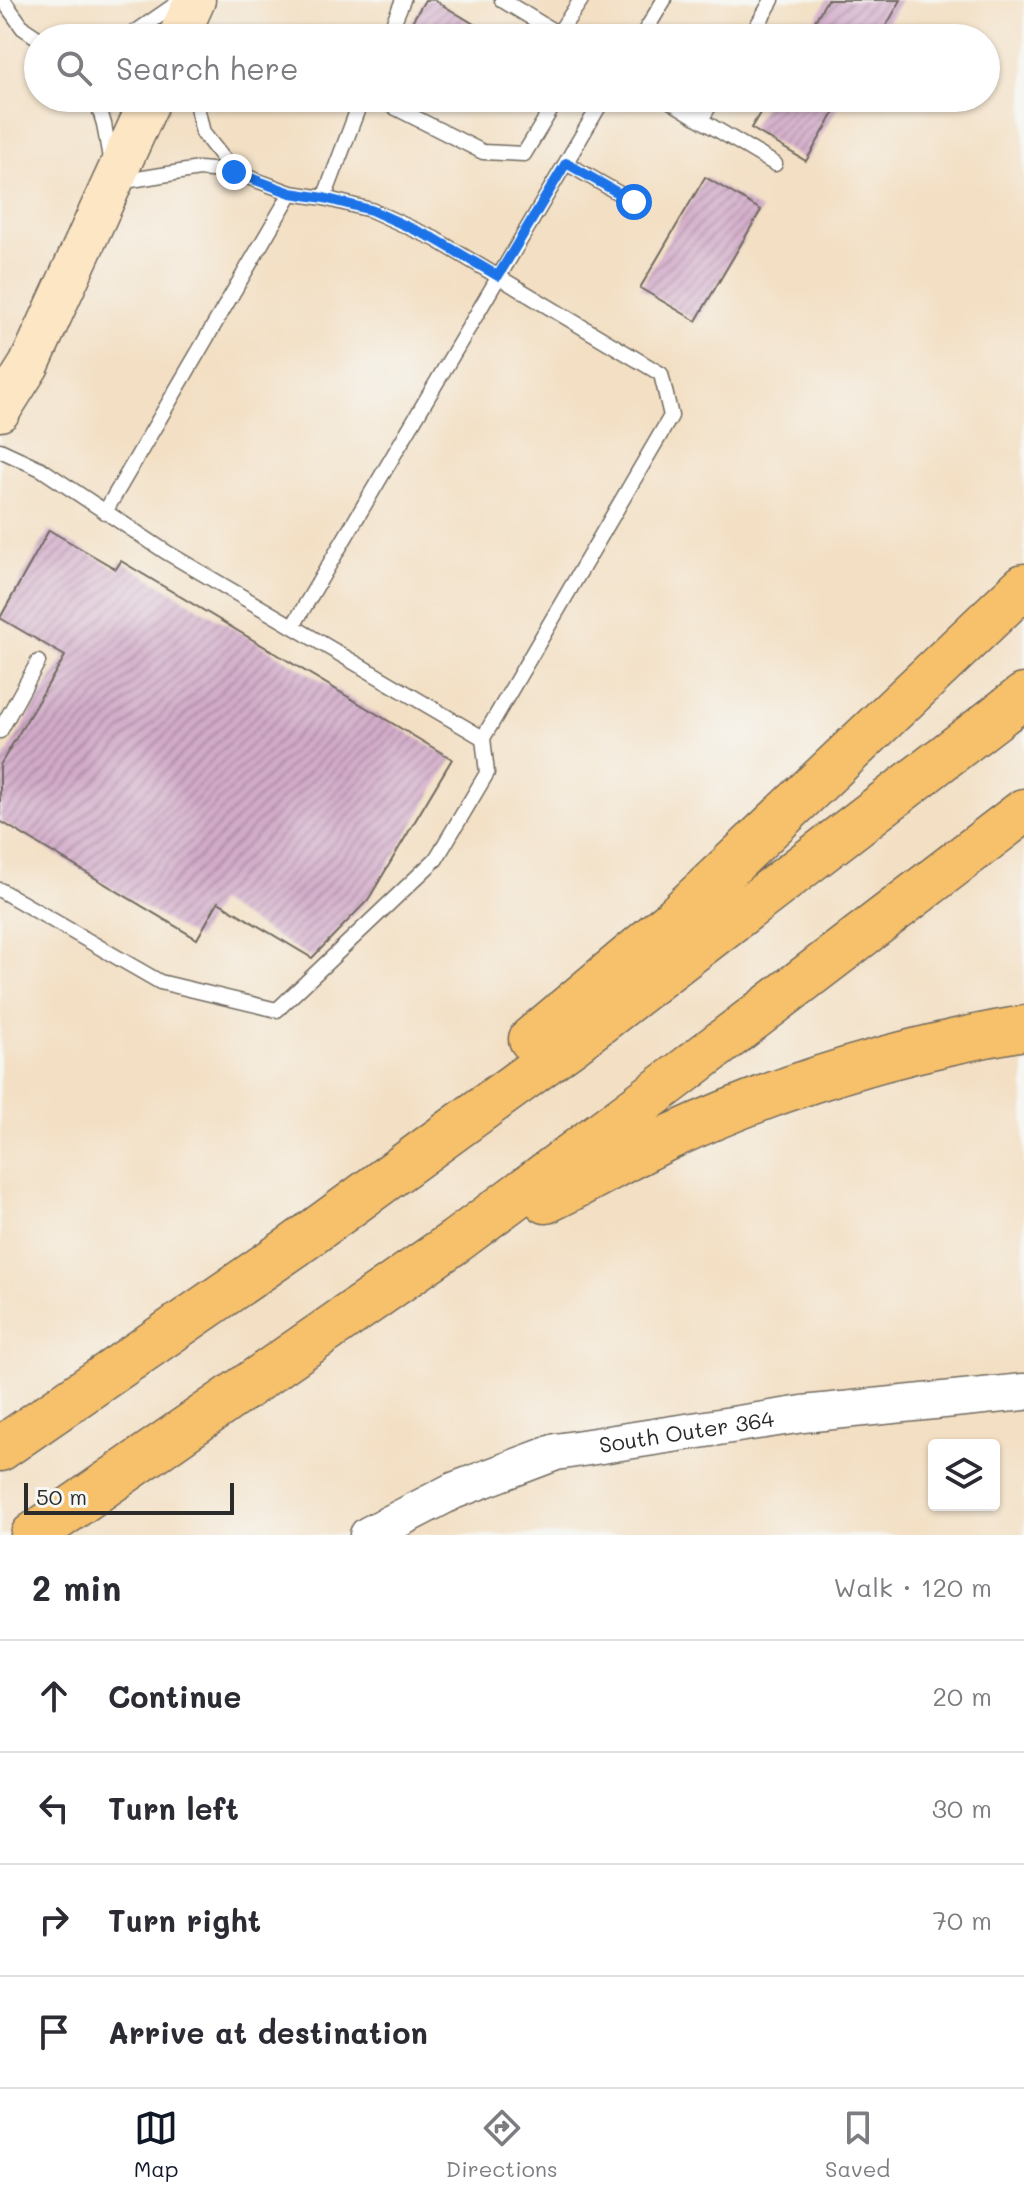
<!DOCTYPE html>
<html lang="en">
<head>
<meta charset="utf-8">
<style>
  :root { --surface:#fff; --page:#f7f7f7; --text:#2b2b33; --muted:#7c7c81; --line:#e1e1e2; --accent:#111827 }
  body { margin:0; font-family:Mali,sans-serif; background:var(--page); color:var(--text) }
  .controls { position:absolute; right:24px; bottom:24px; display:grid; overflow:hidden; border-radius:8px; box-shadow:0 2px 6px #0004 }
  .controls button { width:72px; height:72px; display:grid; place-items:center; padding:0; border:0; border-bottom:2px solid var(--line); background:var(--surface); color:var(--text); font:40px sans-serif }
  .scale { position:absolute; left:24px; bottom:20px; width:210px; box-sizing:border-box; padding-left:8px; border:4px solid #2b2b2b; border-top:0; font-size:22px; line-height:28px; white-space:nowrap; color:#2b2b2b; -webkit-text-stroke:6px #f6f6f2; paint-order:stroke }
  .stop { position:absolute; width:24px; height:24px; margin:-18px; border:6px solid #1a73e8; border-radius:50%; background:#fff }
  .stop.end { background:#1a73e8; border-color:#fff; box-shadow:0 2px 8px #0008 }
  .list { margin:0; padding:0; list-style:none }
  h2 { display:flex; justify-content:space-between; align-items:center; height:104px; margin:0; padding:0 32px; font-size:34px }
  h2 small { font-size:26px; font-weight:400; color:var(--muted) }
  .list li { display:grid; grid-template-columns:52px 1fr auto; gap:24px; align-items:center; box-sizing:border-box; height:112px; padding:0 32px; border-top:2px solid var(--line) }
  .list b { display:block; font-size:30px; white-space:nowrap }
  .list em { font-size:26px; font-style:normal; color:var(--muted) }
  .icon { flex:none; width:44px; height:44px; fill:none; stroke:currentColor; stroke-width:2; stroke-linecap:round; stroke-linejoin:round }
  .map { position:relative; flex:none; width:1024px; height:1535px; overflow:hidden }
  .search { position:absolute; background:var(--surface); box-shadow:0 2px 6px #0004; left:24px; right:24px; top:24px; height:88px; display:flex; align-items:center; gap:20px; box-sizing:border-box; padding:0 28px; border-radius:44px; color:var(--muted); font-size:30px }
  .sheet { height:552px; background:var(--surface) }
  nav { display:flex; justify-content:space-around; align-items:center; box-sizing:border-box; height:112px; border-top:2px solid var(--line); background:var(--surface); font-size:22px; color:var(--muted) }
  nav a { display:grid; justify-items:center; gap:4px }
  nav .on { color:var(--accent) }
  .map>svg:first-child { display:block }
  .building { fill:url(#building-hatch) }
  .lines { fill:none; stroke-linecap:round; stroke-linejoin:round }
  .service-casing { stroke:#716a60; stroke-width:17 }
  .tertiary-casing { stroke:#716a60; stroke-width:39 }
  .secondary-casing { stroke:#716a60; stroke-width:43 }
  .motorway-casing { stroke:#716a60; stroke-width:47 }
  .service { stroke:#fff; stroke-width:14 }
  .tertiary { stroke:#fff; stroke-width:36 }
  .secondary { stroke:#fce6c4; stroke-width:40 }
  .motorway { stroke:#f7c06b; stroke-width:44 }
  .route { stroke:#1a73e8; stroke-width:10 }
  .labels { text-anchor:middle; stroke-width:7; stroke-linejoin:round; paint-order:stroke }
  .street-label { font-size:22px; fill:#2b2b2b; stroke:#f6f6f2 }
</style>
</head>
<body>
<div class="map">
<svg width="1024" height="1535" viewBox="0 0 1024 1535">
  <defs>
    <pattern id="building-hatch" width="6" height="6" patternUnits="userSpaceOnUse" patternTransform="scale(2)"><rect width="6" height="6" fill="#d2aac9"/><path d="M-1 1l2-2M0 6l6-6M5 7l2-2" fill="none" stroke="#ab8ba3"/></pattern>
  </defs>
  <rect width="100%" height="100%" fill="#f6f6f2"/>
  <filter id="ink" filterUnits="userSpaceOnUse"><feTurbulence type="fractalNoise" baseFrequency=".0125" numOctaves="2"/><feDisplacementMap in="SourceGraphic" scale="16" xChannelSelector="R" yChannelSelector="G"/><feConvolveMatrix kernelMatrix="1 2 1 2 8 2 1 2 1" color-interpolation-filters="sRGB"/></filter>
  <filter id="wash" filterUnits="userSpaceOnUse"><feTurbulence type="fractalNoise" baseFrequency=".006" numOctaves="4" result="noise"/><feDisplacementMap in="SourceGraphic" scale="32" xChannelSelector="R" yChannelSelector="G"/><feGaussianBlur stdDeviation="1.8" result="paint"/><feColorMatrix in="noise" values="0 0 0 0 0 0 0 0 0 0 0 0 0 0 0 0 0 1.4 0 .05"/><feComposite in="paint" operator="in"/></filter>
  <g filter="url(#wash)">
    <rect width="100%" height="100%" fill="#f3dfc3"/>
    <g id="blocks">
      <path class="building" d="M425,0H434L497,38H402Z
        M827,0H901L879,38H805Z
        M769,98H843L806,161L751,128Z
        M705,177L761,210L696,321L640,288Z
        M49,530L116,569L121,561L452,759L368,900L312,958L218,902L197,939L0,821V765L65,656L0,618Z"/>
    </g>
  </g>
  <g filter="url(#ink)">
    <use href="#blocks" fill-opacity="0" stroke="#716a60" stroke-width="2"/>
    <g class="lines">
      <g class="service-casing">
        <path id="service" d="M3,0L23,28L38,38
          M502,0L565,38
          M558,34L581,0
          M127,38L182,0
          M387,38L403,0
          M641,38L664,0
          M750,38L772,0
          M96,98L104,124L111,164
          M195,98L203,133L234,172
          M376,98L483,152L524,154L558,98
          M665,98L701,120L714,98
          M701,120L775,164
          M566,163L634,202
          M324,198L362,98
          M0,450L41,469L166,552L483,738
          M105,512L291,193
          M293,626L604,98
          M0,731L38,662
          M0,890L160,982L277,1010L436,859L487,773L483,738L671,416L661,374L435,239L371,210L324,198L291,193L234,172L199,169L119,182"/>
      </g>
      <g class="tertiary-casing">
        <g id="tertiary">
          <path id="s1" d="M368,1535L453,1491L556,1452L803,1414L1024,1392"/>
        </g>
      </g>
      <g class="secondary-casing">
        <path id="secondary" d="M178,38L195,0
          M0,411L29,365L151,98"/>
      </g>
      <g class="motorway-casing">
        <path id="motorway" d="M531,1039L674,919L1024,586
          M546,1201C588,1181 628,1157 670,1137C784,1084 901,1049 1024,1028
          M0,1449L294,1246L571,1044L1024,696
          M33,1535L456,1241L670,1082L1024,811"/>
      </g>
      <use href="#service" class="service"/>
      <use href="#tertiary" class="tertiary"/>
      <use href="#secondary" class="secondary"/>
      <use href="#motorway" class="motorway"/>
    </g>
  </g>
  <g class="lines" filter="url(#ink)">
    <path class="route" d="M234,172L291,193L324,198L371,210L435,239L498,276L566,163L634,202"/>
  </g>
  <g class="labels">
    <g class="street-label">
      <text dy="8" stroke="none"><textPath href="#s1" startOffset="338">South Outer 364</textPath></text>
    </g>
  </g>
</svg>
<div class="controls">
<button><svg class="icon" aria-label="layers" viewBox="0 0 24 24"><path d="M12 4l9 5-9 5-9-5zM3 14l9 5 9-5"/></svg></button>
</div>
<div class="scale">50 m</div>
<div class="stop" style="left:634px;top:202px"></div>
<div class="stop end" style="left:234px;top:172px"></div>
<div class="search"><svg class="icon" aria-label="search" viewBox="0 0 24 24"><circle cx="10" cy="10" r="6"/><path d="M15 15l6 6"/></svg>Search here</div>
</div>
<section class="sheet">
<h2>2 min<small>Walk · 120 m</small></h2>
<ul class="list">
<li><svg class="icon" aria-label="ahead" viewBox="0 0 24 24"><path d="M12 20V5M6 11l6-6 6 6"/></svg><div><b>Continue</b></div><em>20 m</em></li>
<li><svg class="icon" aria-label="left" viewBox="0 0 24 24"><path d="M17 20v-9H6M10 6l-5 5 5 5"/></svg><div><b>Turn left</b></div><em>30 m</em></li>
<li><svg class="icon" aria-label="right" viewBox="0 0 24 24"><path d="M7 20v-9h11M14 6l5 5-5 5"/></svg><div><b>Turn right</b></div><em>70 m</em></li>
<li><svg class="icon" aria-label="arrive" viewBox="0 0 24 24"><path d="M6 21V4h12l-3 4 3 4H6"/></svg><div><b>Arrive at destination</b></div></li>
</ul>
</section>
<nav>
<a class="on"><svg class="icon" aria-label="map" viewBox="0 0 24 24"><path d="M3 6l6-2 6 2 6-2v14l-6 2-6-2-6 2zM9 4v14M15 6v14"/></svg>Map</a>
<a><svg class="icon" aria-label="directions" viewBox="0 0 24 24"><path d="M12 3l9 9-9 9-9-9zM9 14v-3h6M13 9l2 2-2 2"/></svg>Directions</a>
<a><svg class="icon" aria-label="saved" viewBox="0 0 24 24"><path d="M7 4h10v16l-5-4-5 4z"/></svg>Saved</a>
</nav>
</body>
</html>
